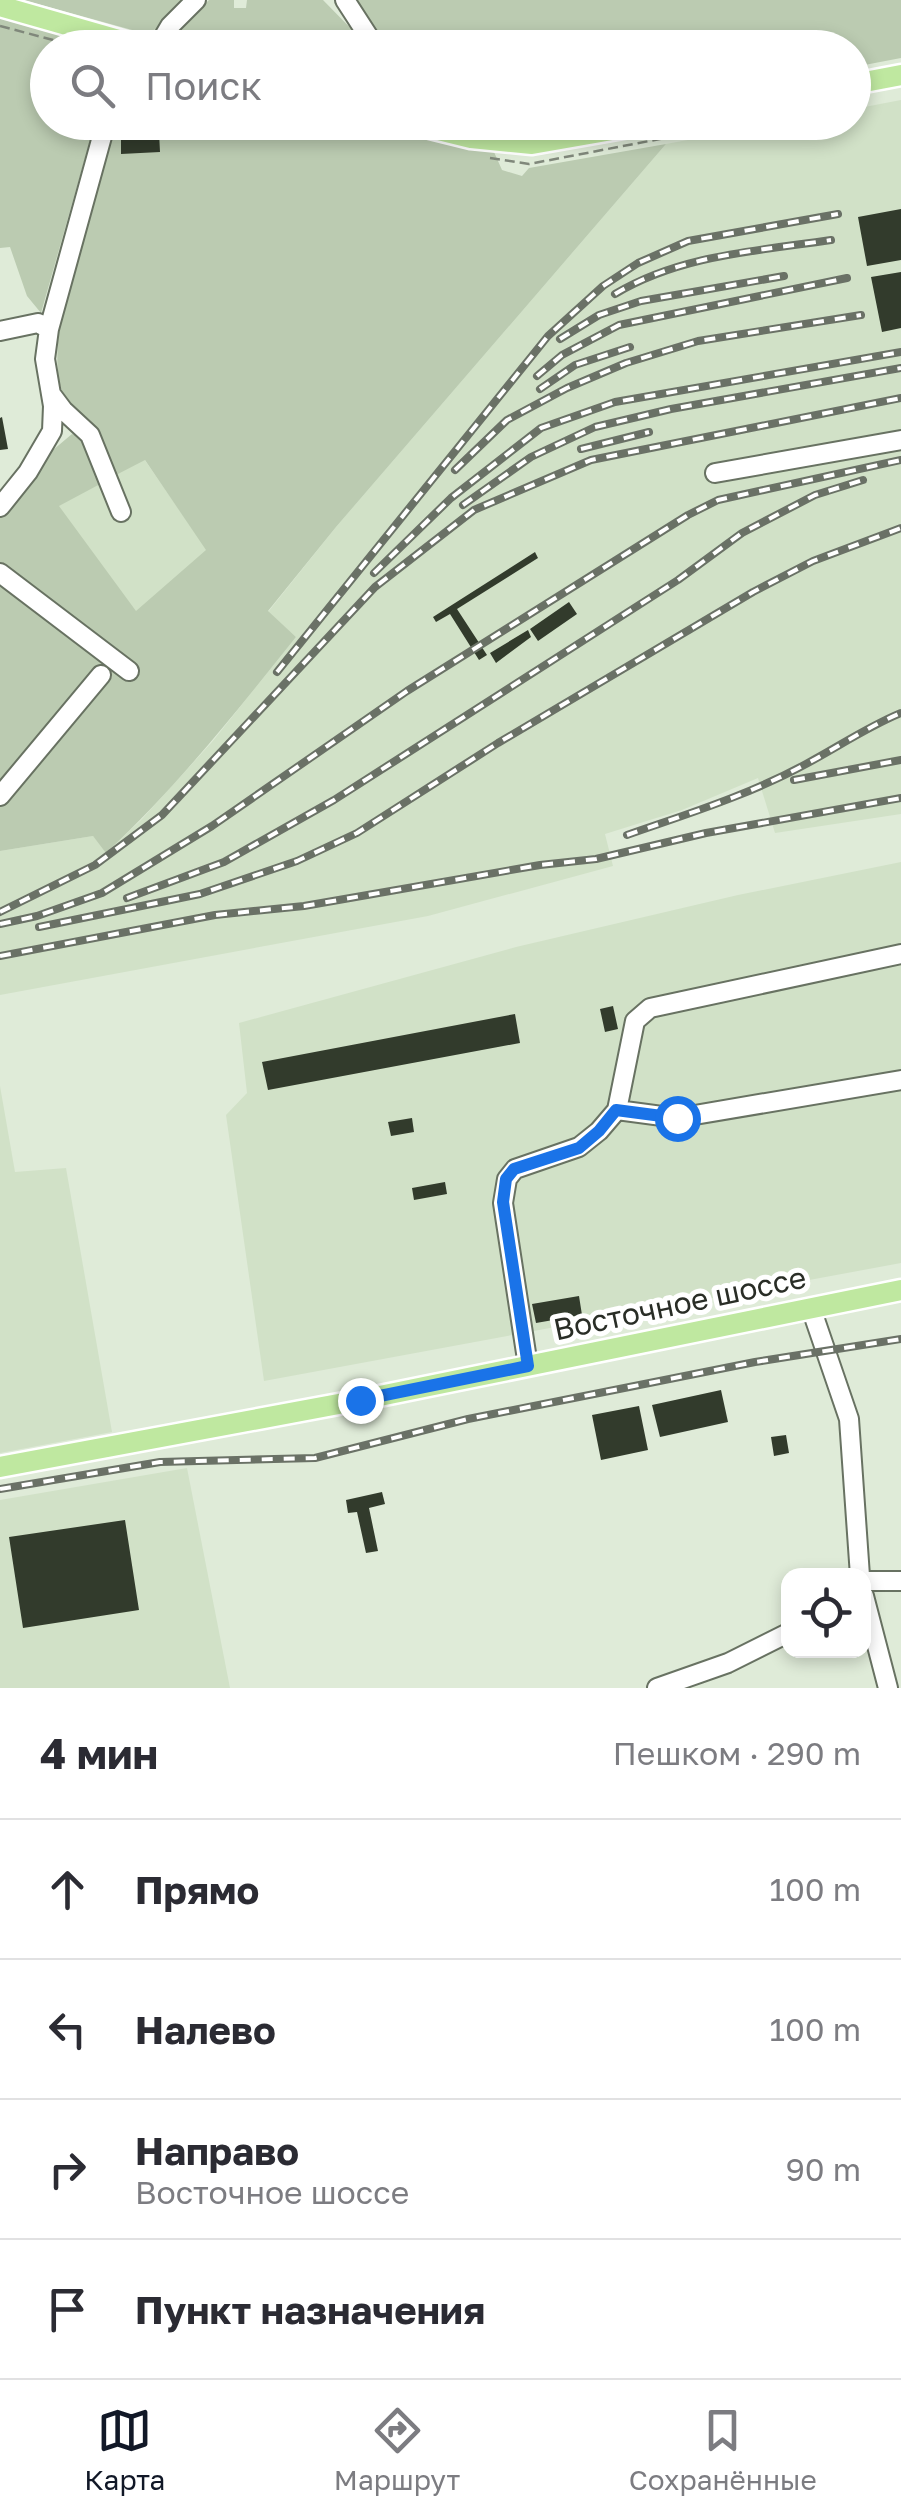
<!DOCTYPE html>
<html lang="ru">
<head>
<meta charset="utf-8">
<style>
  :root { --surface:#fff; --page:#f2f2f3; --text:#2b2b33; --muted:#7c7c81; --line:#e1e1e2; --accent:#111827 }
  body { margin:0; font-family:"Golos Text",sans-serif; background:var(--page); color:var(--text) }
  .controls { position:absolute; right:30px; bottom:30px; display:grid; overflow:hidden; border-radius:20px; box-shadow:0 5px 15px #0003 }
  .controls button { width:90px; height:90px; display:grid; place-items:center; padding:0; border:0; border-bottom:2px solid var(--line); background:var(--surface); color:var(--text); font:50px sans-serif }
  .stop { position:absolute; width:30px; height:30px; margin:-22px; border:8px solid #1a73e8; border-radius:50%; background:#fff }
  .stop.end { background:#1a73e8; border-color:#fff; box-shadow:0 2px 10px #0008 }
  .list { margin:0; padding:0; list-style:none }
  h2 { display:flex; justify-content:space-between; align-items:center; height:130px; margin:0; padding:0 40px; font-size:42px }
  h2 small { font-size:32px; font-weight:400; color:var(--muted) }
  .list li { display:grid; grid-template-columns:65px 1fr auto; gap:30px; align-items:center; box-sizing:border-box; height:140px; padding:0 40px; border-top:2px solid var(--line) }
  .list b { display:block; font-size:38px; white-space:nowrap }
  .list p { margin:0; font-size:32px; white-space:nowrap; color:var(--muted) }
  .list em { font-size:32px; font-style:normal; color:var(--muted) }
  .icon { flex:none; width:55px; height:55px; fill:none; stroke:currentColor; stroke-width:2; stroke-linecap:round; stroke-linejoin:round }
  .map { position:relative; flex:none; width:901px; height:1688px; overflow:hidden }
  .search { position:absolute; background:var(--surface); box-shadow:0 5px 15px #0003; left:30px; right:30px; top:30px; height:110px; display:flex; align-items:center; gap:25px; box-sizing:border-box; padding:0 35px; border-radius:55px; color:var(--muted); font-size:38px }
  .sheet { height:690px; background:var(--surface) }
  nav { display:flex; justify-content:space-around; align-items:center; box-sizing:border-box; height:140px; border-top:2px solid var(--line); background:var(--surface); font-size:28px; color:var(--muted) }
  nav a { display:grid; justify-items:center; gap:5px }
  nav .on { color:var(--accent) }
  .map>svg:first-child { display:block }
  .built { fill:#d1e1c7 }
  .green { fill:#bbcbb1 }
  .building { fill:#323b2c }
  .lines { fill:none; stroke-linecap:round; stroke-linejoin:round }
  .minor-casing { stroke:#687262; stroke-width:22 }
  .major-casing { stroke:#fff; stroke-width:25 }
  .path { stroke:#80887b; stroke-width:2.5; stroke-dasharray:10 5; stroke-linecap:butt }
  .minor { stroke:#fff; stroke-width:18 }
  .major { stroke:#bfe8a0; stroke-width:20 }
  .rail-casing { stroke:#6a7166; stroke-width:8 }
  .rail { stroke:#fff; stroke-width:4; stroke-dasharray:11; stroke-linecap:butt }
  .route { stroke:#1a73e8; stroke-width:12 }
  .labels { text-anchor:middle; stroke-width:10; stroke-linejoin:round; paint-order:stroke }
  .street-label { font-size:30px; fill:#292d26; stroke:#fff }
</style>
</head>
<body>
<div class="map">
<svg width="901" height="1688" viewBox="0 0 901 1688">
  <rect width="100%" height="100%" fill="#dfebd8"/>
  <path class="built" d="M901,100V814L775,833L758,778L682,810L605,834L613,866L428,916L0,995V851L93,836L107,852L141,820L212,742L296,637L268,612L336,527L666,144L780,123L854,122V109Z
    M144,459L207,550L136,612L58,506Z
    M901,862V1263L264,1381L226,1115L247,1093L239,1023L516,947L738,895Z
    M0,1086L15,1172L66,1168L112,1432L0,1453Z
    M187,1468L230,1688H0V1500Z"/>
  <path class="green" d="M23,0H185L157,29L143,33Z
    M209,0H234V8H246L247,0H323L369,47L180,45L176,32Z
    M354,0H901V58L854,67V48L385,47Z
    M0,15L101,41L106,47L48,48V122L95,123L41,313L27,296L10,247L0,248Z
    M114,123H394L494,152L502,170L522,176L529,168L666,144L336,527L268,611L296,637C236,712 177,787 106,853L93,836L0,851V517L47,455L72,434L82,438L102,483L59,506L136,611L206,550L145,460L114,476C98,449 73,421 62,391C41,335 96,184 114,123Z
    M458,123H580L531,131Z"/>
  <path class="building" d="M159,132L160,152L121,154V133Z
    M901,209V260L867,266L858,217Z
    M901,272V328L882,332L871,277Z
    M2,417L8,449L0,450V418Z
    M535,552L538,558L457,609L487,655L479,660L450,614L436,622L433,617Z
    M569,602L577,614L538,641L530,629Z
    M528,630L531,637L496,663L490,653Z
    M613,1006L618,1029L605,1032L600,1009Z
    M515,1014L520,1043L268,1090L262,1062Z
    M412,1118L414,1132L391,1136L388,1122Z
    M445,1182L447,1194L414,1200L412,1188Z
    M579,1296L582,1315L536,1323L532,1304Z
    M721,1390L728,1422L660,1437L652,1405Z
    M639,1406L648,1450L601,1460L592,1415Z
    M786,1435L789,1453L774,1456L771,1437Z
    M382,1492L385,1504L369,1508L378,1551L366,1553L357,1512L348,1513L346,1500Z
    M125,1520L139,1610L23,1628L9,1537Z"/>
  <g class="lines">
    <g class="minor-casing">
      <path id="minor" d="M345,0L376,48
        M157,48L170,26L196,0
        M0,331L38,323L49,329
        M51,394L63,410L90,435L121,512
        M715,473L901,440
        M0,507L28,472L52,431L53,406L45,359L49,329L106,122
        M0,573L129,671
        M0,796L101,675
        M617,1110L677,1118L901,1080
        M811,1308L849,1419L860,1576
        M528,1366L503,1203L507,1179L515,1169L579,1147L599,1131L617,1110L635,1021L650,1008L901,954
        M864,1581H901
        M864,1596L888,1688
        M657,1688L728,1663L788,1633"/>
    </g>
    <g class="major-casing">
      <path id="major" d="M0,6L147,48
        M854,84L901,75
        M406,122L471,138L532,144L658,122
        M0,1467L360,1400L901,1290"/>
    </g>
    <path class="path" d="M0,26L57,41
      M359,122L390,131
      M490,158L529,164L749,122"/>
    <use href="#minor" class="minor"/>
    <use href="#major" class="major"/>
    <g class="rail-casing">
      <path id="rail" d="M615,294C680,255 756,251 831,240
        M560,339L599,315L641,301L784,276
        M537,376L562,355L619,325L847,278
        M540,389L575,365L630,347
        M581,449L649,432
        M455,470L507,420L567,388L626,363L698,341L861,315
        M463,505L531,457L595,427L671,409L901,368
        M374,573L451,498L541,428L615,402L901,352
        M277,672L548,336L603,286L638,263L688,241L838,214
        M794,780L901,760
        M627,835C687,814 749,795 806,764C838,747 867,727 901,713
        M127,898L224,862L334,800L678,580L742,533L815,495L863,480
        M0,912L95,865L162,815L375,587L474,510L591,460L901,398
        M0,924L37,916L102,893L212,826L407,691L688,515L718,500L901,460
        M39,927L200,894L297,861L357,833L498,743L753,592L813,561L901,528
        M0,956L215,915L304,906L540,865L596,859L706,833L901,798
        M0,1489L160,1462L315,1458L468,1419L755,1362L901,1339"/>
    </g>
    <use href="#rail" class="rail"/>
  </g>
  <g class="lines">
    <path class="route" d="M360,1400L528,1366L503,1202L506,1179L514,1169L579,1148L599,1131L616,1110L677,1118"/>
  </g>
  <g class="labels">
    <g class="street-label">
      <text transform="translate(680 1304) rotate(-12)" y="10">Восточное шоссе</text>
    </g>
  </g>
</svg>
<div class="controls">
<button><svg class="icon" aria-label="locate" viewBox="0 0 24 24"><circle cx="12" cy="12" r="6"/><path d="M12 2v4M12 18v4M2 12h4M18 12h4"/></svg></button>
</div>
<div class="stop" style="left:677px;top:1118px"></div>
<div class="stop end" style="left:360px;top:1400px"></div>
<div class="search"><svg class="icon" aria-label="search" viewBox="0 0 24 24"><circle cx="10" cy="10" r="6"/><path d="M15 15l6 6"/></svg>Поиск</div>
</div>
<section class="sheet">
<h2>4 мин<small>Пешком · 290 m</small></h2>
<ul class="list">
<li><svg class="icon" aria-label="ahead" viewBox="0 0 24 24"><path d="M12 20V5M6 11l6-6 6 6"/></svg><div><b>Прямо</b></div><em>100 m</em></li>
<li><svg class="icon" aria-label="left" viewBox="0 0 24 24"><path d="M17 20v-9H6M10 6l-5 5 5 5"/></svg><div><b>Налево</b></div><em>100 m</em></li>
<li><svg class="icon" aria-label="right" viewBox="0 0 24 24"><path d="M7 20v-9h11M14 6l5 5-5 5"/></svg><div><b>Направо</b><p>Восточное шоссе</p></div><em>90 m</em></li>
<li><svg class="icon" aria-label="arrive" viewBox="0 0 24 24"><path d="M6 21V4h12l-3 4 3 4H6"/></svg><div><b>Пункт назначения</b></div></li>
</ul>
</section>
<nav>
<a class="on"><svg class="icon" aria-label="map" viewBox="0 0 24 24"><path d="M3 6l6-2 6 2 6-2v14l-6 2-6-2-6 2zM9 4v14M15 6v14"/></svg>Карта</a>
<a><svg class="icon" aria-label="directions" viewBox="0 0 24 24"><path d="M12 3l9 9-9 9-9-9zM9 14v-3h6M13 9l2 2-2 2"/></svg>Маршрут</a>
<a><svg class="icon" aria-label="saved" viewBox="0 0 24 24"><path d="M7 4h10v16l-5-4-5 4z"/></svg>Сохранённые</a>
</nav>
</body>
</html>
